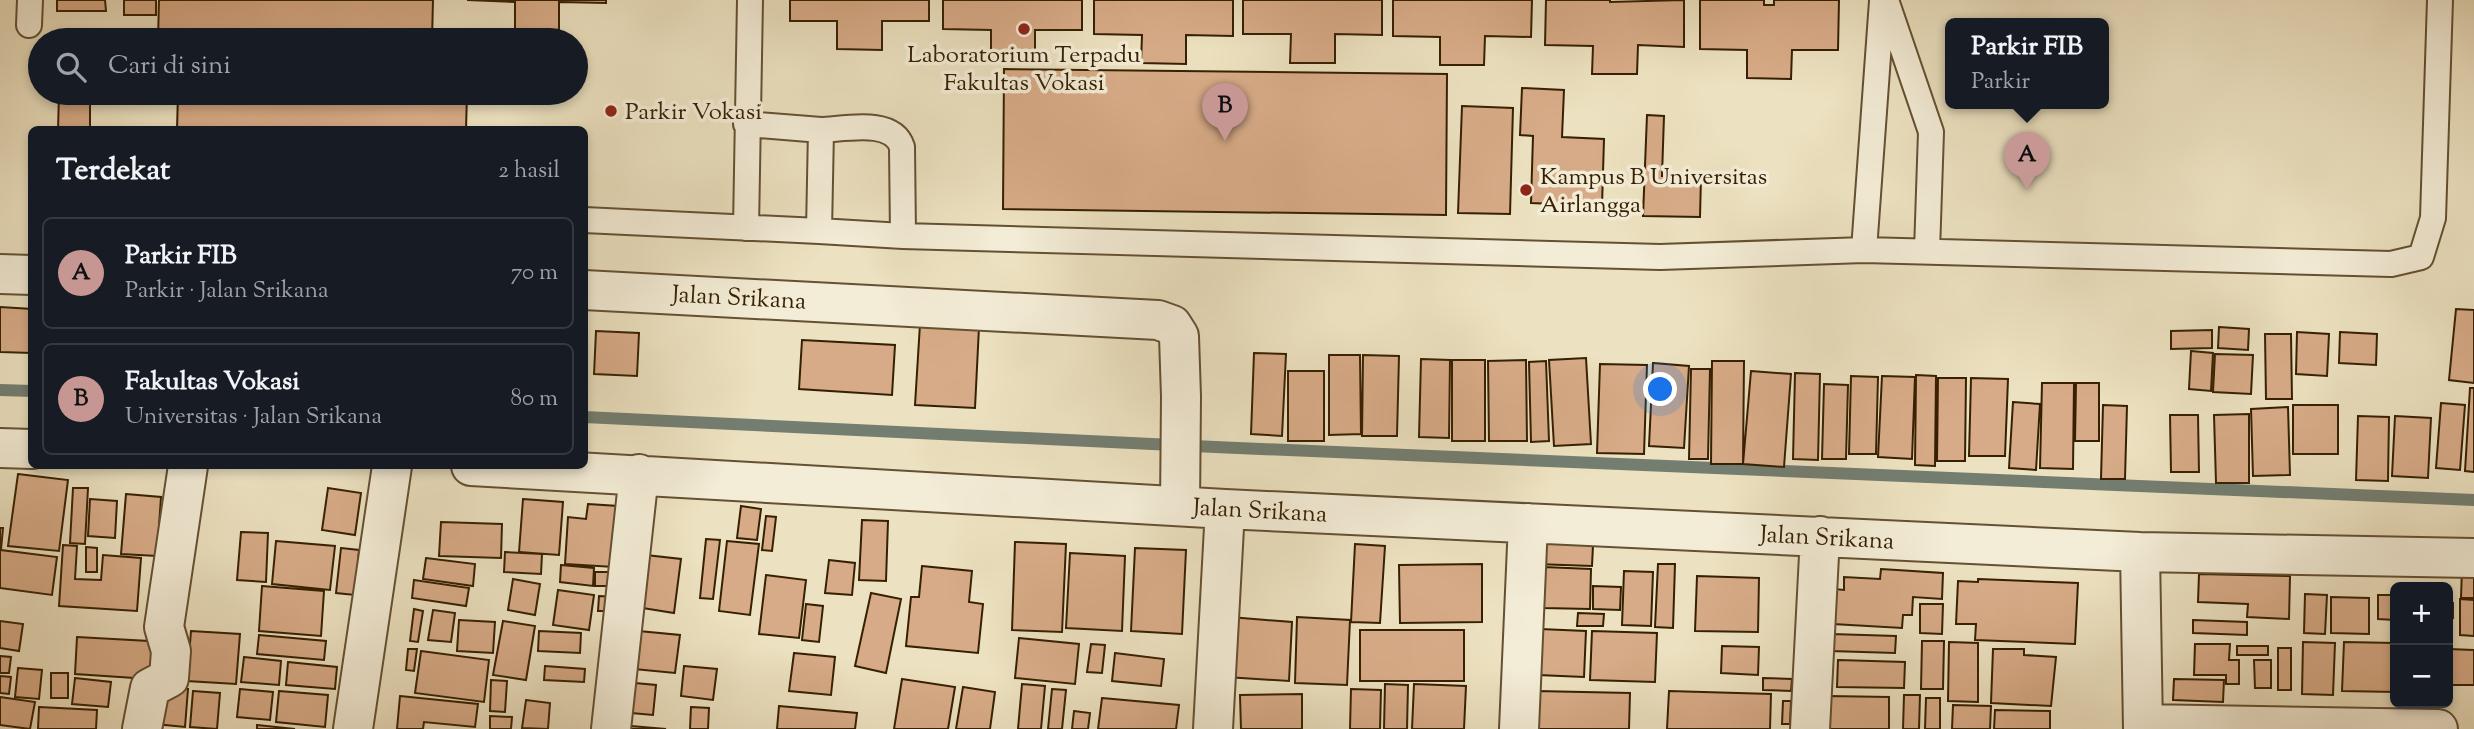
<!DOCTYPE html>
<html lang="id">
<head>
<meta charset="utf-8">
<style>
  :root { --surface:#171b24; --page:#20242c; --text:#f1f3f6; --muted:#9ea1a6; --line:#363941; --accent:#c59692 }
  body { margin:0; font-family:"Sorts Mill Goudy",serif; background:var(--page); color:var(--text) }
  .controls { position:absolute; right:21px; bottom:21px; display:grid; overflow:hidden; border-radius:10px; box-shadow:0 4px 10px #0003 }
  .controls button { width:63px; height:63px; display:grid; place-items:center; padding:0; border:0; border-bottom:2px solid var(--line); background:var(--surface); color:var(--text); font:35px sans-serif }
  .you { position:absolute; left:1661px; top:390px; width:24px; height:24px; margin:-18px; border:5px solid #fff; border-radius:50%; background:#1a73e8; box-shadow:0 0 0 10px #1a73e833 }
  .badge { display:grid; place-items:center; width:46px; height:46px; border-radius:50%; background:var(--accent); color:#111; font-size:23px; font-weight:700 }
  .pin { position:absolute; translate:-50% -58px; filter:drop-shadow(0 2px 4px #0008) }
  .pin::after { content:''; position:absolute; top:37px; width:24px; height:21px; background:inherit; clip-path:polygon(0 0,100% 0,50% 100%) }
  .popup { position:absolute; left:1945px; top:18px; width:164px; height:91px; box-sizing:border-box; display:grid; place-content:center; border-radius:10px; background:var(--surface); filter:drop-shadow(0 2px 5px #0005); font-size:23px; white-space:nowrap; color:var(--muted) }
  .popup b { font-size:26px; color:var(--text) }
  .popup::after { content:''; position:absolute; left:50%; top:100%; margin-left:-14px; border:14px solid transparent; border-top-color:var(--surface) }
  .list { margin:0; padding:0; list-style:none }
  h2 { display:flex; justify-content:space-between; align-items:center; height:91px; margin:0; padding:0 28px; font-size:30px }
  h2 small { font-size:23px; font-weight:400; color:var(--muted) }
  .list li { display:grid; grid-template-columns:46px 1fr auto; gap:21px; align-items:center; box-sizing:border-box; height:112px; margin:0 14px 14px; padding:0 14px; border:2px solid var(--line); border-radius:10px }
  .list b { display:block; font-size:26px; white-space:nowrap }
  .list p { margin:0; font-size:23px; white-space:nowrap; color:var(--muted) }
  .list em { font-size:23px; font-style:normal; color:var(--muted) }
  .icon { flex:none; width:38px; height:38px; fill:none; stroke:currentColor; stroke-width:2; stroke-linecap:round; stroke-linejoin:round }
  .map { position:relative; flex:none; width:2474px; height:729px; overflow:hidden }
  .search { position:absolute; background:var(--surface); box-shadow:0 4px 10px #0003; left:28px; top:28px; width:560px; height:77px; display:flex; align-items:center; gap:18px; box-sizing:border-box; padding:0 24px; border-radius:38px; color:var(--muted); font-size:26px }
  .panel { position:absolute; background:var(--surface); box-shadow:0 4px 10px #0003; left:28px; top:126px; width:560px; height:343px; border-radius:10px }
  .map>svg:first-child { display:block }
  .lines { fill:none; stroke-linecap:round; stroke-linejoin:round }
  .stream { stroke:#737e71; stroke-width:12 }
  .building { fill:#d7ab87; stroke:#362002; stroke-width:2 }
  .lane-casing { stroke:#645032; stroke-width:28 }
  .street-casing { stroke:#645032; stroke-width:42 }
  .lane { stroke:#f3ecd6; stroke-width:24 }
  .street { stroke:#f3ecd6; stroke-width:38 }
  .poi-dot { fill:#8f2418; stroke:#f3ecd6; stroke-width:2.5 }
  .labels { text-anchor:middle; stroke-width:7; stroke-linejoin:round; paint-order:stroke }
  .poi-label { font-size:24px; fill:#362002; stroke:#f3ecd6; text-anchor:start }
  .street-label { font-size:24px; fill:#362002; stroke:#f3ecd6 }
</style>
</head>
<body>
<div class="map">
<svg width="2474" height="729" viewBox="0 0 2474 729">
  <rect width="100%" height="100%" fill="#ece1c0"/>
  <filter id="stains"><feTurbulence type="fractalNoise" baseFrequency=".00286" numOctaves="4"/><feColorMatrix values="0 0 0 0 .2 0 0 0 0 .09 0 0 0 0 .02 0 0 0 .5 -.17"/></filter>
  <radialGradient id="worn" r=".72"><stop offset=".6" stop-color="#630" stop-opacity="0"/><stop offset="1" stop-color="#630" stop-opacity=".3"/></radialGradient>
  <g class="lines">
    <path class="stream" d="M0,390L32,391
      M584,417L1215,447L2474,500"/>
  </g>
  <path class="building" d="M57,0H105L106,11H57Z
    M124,0H156V15H124Z
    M159,0H433L432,40H158Z
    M467,0H606V3L559,2V31L515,30V2Z
    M790,0H929V21H882V50L837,49V21H790Z
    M943,0H1082V30H1035V59L991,58V30L943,29Z
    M1094,0H1233V36L1186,35V64L1141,63L1142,35L1094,34Z
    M1243,0H1382V35L1335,34V63H1290L1291,34H1243Z
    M1393,0H1532L1531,37L1485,36L1484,65H1440V37L1393,36Z
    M1546,0H1610V2L1684,0V47L1638,45L1637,74H1592L1593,46L1545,45Z
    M1700,0H1764V5H1774V0H1839L1838,50H1792L1791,79L1747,78V50L1700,49Z
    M1004,69L1447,74L1446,215L1003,209Z
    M1522,88L1564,90L1562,137L1604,139L1602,206L1531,203L1533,136L1520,135Z
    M59,93H90V130H58Z
    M178,93H467L466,130H177Z
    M1462,106L1513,108L1510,214L1458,213Z
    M1647,115L1664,116L1662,176L1701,177L1700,217L1643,216Z
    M0,307L32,309V353L0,352Z
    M2456,309L2474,310V383L2449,380Z
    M920,324L979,327L975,408L915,405Z
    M2219,327L2249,329L2248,350L2218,348Z
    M2212,330V348L2171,349V331Z
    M596,331L639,333L637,376L594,374Z
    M2297,332L2329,334L2327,376L2296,374Z
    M2340,332L2377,334L2376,365L2339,363Z
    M2265,334H2291L2292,399H2266Z
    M802,340L895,345L892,395L799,389Z
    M2191,351L2213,353L2211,391L2189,389Z
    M1254,353L1286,354L1282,436L1251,434Z
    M2215,354L2253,355L2251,394L2213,392Z
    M1329,355H1360L1361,434L1329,435Z
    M1363,355L1399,356L1397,436H1362Z
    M1586,358L1591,444L1554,446L1549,360Z
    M1421,359L1450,360L1449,438L1419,437Z
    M1452,360H1485V441H1452Z
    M1526,360L1527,441H1489L1488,361Z
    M1546,361L1549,441L1531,442L1529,362Z
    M1712,361H1744L1743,464H1711Z
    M1653,363L1689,366L1684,448L1649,446Z
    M1600,364L1647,365L1644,454L1597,453Z
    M1691,369H1710L1708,459H1689Z
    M1288,371H1324V441H1288Z
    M1751,371L1791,374L1784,467L1743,464Z
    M1795,373L1820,374L1818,460L1793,459Z
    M1916,375L1936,376L1935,466L1915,465Z
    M1851,376L1878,377L1876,454H1849Z
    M1882,376L1915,377L1912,459L1878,457Z
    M1938,378H1966L1965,461H1937Z
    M1971,378L2008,379L2005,456H1969Z
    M2042,383H2074L2073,469L2040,468Z
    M2076,383H2099V441H2075Z
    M1824,384L1848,385L1846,459H1822Z
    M2470,388H2474V472L2465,471Z
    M2013,402L2040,404L2036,470L2009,468Z
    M2441,403L2465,405L2460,470L2436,468Z
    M2103,405L2127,406L2125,479H2101Z
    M2293,405H2338V454H2293Z
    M2288,407L2290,475L2253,476L2251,409Z
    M2249,414V483H2216L2214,415Z
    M2170,415H2198L2199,472H2171Z
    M2358,416L2389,417L2388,481L2356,480Z
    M2395,416L2431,418L2428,478L2392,476Z
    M18,474L68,480L59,551L8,546Z
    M73,488H88L85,544L70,543Z
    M328,488L361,493L355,535L322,530Z
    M126,494L161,497L157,556L121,554Z
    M90,499L117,501L115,538L88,536Z
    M523,499L563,502L559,555L519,552Z
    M588,504L618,506L614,567L565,564L568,517L586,519Z
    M741,506L761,509L757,540L737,538Z
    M766,516L776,517L772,551L762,550Z
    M862,520L888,521L886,581L859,580Z
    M441,522L502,524L501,558L439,556Z
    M0,528H3L1,550L57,557L52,595L0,588Z
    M241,532L268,533L266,582L237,580Z
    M706,539L720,540L713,599L700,598Z
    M276,541L335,546L330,590L272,584Z
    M727,541L759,544L750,615L719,611Z
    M1015,542L1066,544L1062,632L1012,630Z
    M1536,543L1593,545L1592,566L1535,564Z
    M1355,544L1385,546L1380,623L1351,622Z
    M63,545L77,546L75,579L101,580L103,555L141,558L137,611L59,606Z
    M86,547L97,548V572H86Z
    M341,548L359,550L355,595L336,593Z
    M1135,548L1186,550L1182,634L1131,631Z
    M505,552L542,554L541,574L504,572Z
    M1070,553L1125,556L1122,631L1066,628Z
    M637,554L681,559L674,613L630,606Z
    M426,558L475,564L473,586L423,579Z
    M829,560L855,563L852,595L825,593Z
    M1482,564V622L1400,623L1399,565Z
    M1658,564H1675L1673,628L1655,627Z
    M561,565L594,568L593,586L560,582Z
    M922,566L972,571L969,602L983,604L978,653L906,646L911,597H919Z
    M1544,567L1591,569L1590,609L1543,608Z
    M2462,568H2474V598H2461Z
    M1881,569L1943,573L1942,599L1913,597L1912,615H1903L1902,628L1833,624L1835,589L1844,590V577L1880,579Z
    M1624,571L1653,572L1651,626L1622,625Z
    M595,572H615V586H595Z
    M2199,574L2290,576L2289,619L2247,617L2248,604L2198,602Z
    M766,575L806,580L799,638L759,634Z
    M1697,576L1759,578L1758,632L1695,631Z
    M513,579L540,584L535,615L508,610Z
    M1978,579L2078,583L2075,644L1975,640L1976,624H1956L1958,581L1978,582Z
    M414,580L469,588L466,606L412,598Z
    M262,586L324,591L321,636L259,631Z
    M1593,586L1621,587L1620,610L1593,609Z
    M558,590L594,595L589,630L553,625Z
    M871,593L901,599L886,673L855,666Z
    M2305,594L2327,595L2325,634L2304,633Z
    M2378,595H2395V620L2378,619Z
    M599,596L615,597L614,611H598Z
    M2331,597L2369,598V634L2331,633Z
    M2460,599L2474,600V636L2460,635Z
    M2448,603H2453V618H2448Z
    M806,604L823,606L819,642L802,640Z
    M1920,604H1943L1942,634L1920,633Z
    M414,609L423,611L418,642L410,641Z
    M433,610L455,613L451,642L428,640Z
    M1578,613L1604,614L1603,626H1577Z
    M1230,617L1292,622L1289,681L1226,677Z
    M1297,617L1350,620L1347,685L1295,683Z
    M459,620L495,622L493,653L457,651Z
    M2193,620L2247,622V635L2193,633Z
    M0,621L23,624L19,651L0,648Z
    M503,621L535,626L526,680L493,675Z
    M1540,629L1586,631L1584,677L1538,675Z
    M628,630L680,635L675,673L624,668Z
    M1360,630H1464V681H1360Z
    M191,631L240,634L236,684L187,681Z
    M539,631L581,633L580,653L538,651Z
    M1592,631L1657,633L1655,682L1590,680Z
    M1831,634L1896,636L1895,653L1830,651Z
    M259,635L326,641L324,660L257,654Z
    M77,637L167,642L164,680L75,674Z
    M1019,638L1079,644L1075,684L1015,678Z
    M1922,641H1944L1943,689H1921Z
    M1949,642L1978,643V702L1948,701Z
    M2303,642L2335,643L2333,695L2302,694Z
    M2344,642L2395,643V692L2342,691Z
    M1091,644L1105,645L1102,673L1087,672Z
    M2195,644H2230L2229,660H2239V684H2226V675H2194Z
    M1722,646L1759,647L1758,675L1721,673Z
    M2237,646H2268V655H2237Z
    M2278,648H2291V690H2278Z
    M408,649H417L414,671L406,670Z
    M1993,649H2024V655L2056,657L2051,706L1991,703Z
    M2448,649L2474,650V685H2448Z
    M421,651L489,660L484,702L415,693Z
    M794,653L835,657L831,695L789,691Z
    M1115,653L1164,659L1161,686L1112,681Z
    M0,656L11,657L9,673H0Z
    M244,657L281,661L279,685L241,682Z
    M1838,660L1905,662L1904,688L1837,687Z
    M2254,660H2271V688H2255Z
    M288,662L337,667L335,689L286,685Z
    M545,666L585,669L584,682L544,680Z
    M684,666L717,669L713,700L681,696Z
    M18,668L42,670L39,699L15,697Z
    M51,673H68V698H51Z
    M0,676L11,677L9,694L0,693Z
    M75,678L111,682L108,707L72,704Z
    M1763,678L1792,679L1791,691L1763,690Z
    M902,679L955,687L948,729H894Z
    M2174,679L2224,680L2223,702L2173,700Z
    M491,680L507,681L505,712L490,711Z
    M624,682L656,685L653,715L620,712Z
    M1022,684L1045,686L1041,729H1018Z
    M1385,684L1408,685L1407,729H1384Z
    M1414,684L1466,686L1464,729H1412Z
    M159,686L188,689L185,727L155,724Z
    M963,687L995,692L990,729H956Z
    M240,689L273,692L270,720L237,717Z
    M1052,689L1066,690L1062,729H1048Z
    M1351,689L1381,690L1380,729H1350Z
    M193,691L220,693L217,729L190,727Z
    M279,691L328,695L325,727L276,722Z
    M1536,691L1630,693L1629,729H1535Z
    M1669,691L1771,694L1770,729H1667Z
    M1302,694V729H1241L1240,695Z
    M1904,695H1920L1919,729H1903Z
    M400,696L478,704L475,727L424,722L423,729H397Z
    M1828,696L1889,697V729H1827Z
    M0,697L35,702L30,729L0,725Z
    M1102,698L1179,705L1176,729H1098Z
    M1926,698H1940V729H1925Z
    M526,700L550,703L548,729L522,728Z
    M1783,701H1791L1790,724H1782Z
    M1953,705L1991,706L1990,729H1952Z
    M779,706L857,713L855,729H777Z
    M39,707L97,710L96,729H38Z
    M691,707L709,708L708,729H690Z
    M1995,710L2050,711V729H1994Z
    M1074,711L1090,713L1088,729H1072Z
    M490,716L512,717L511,729H490Z
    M257,725L295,729H257Z
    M631,726L666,729H631Z"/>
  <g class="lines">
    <g class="lane-casing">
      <path id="lane" d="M1886,0L1931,132L1927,251
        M29,25L30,0
        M746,124L821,130
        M584,220L819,231L821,130C845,129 893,118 902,147L903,236
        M746,228L750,0
        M819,231L903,236L1660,257L1864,250L2391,264L2421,257L2433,218L2440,0
        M1864,250L1882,1"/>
    </g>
    <g class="street-casing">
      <path id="street" d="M0,274L32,275
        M584,290L1158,320L1172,325L1179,336L1181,397L1180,506
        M0,448L32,449
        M471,466L1225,509L2140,552L2474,558
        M2140,552L2143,729
        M2143,724L2438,729
        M142,729L150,688L169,678L171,651L164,627L188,466
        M353,729L392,466
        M611,729L639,474
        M1213,729L1225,509
        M1519,729L1528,523
        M1810,729L1820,536"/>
    </g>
    <use href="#lane" class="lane"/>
    <use href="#street" class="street"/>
  </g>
  <g class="poi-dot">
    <circle cx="1024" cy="29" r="7"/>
    <circle cx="611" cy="111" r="7"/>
    <circle cx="1526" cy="190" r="7"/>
  </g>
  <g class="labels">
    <g class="poi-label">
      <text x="1024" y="62" text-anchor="middle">Laboratorium Terpadu<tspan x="1024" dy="28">Fakultas Vokasi</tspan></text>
      <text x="625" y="119">Parkir Vokasi</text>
      <text x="1540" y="184">Kampus B Universitas<tspan x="1540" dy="28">Airlangga</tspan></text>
    </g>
    <g class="street-label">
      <text transform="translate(739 297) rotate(3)" y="8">Jalan Srikana</text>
      <text transform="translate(1260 510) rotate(3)" y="8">Jalan Srikana</text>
      <text transform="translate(1827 537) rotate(3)" y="8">Jalan Srikana</text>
    </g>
  </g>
  <rect width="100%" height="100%" filter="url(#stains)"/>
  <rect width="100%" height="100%" fill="url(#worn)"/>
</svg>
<div class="controls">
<button>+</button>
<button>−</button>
</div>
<div class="you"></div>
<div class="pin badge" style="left:2027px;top:190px">A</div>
<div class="popup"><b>Parkir FIB</b>Parkir</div>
<div class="pin badge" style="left:1225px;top:141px">B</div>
<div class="search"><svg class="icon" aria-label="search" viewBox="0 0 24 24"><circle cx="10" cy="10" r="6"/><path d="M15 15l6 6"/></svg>Cari di sini</div>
<section class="panel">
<h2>Terdekat<small>2 hasil</small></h2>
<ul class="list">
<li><span class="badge">A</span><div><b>Parkir FIB</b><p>Parkir · Jalan Srikana</p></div><em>70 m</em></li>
<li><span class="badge">B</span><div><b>Fakultas Vokasi</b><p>Universitas · Jalan Srikana</p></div><em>80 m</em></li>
</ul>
</section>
</div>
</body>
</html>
